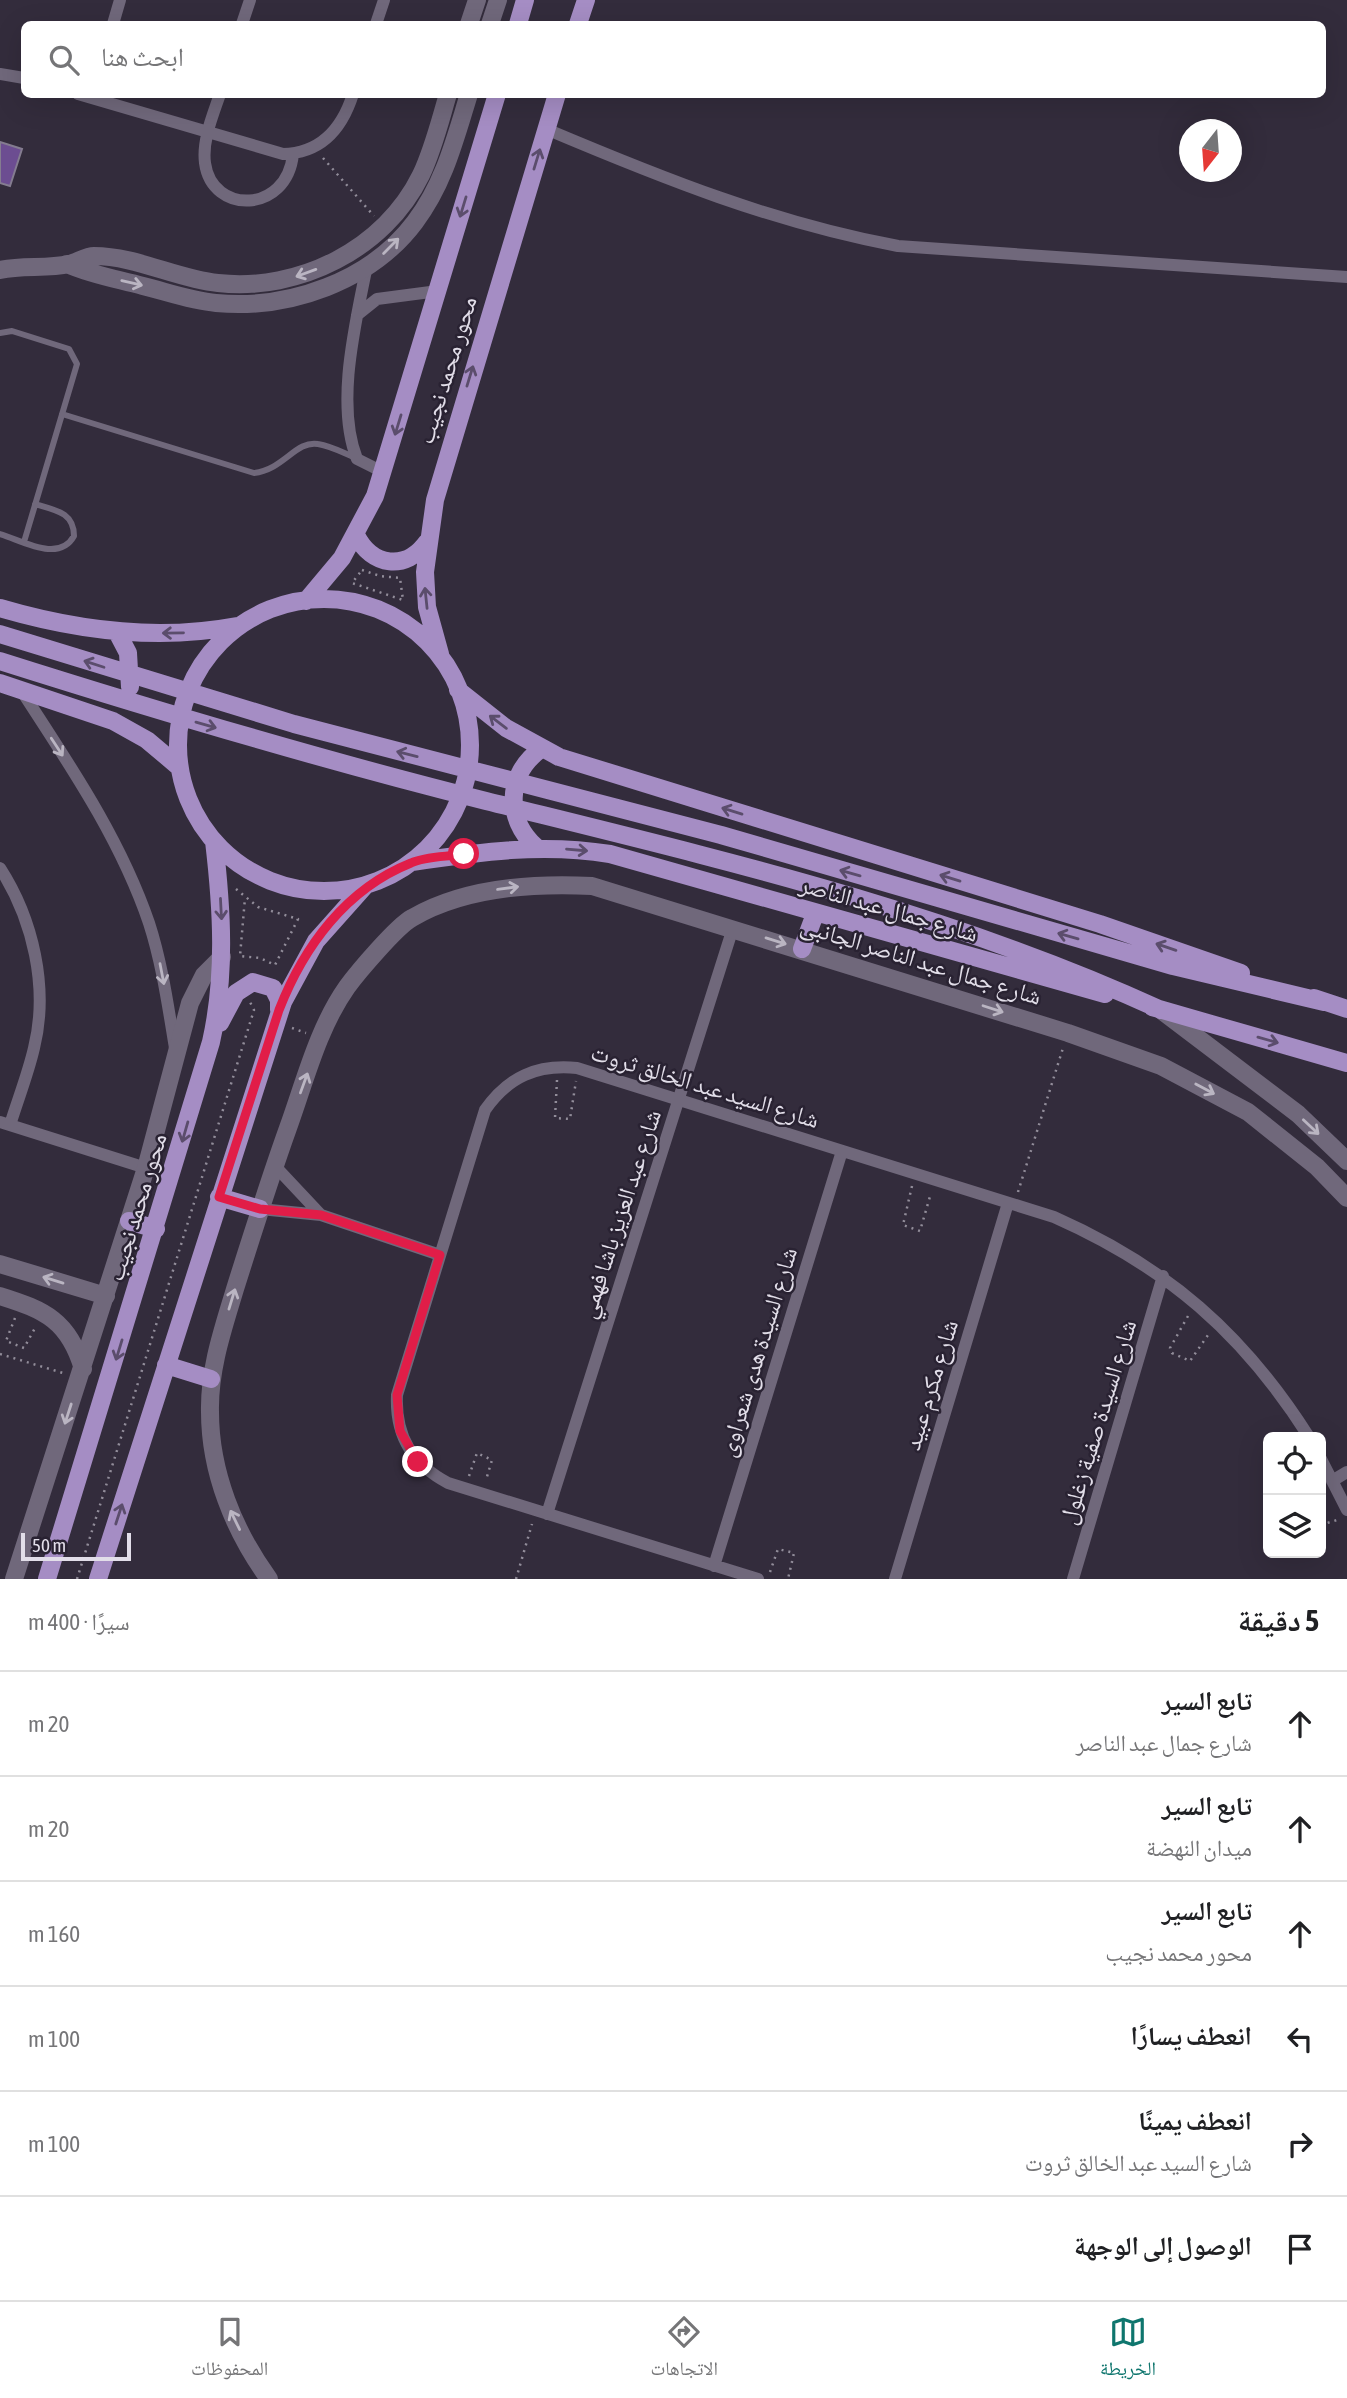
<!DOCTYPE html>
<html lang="ar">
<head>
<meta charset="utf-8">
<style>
  :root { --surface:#fff; --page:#f6f6f6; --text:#202124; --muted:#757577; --line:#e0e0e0; --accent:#0f766e }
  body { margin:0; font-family:"Asap Condensed","Noto Naskh Arabic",sans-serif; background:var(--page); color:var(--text); direction:rtl }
  .controls { position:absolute; right:21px; bottom:21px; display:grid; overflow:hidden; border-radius:10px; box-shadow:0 7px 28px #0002 }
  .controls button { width:63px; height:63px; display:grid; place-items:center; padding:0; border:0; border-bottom:2px solid var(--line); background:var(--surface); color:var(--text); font:35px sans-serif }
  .compass { position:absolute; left:1179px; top:119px; width:63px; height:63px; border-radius:50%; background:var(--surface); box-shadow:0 7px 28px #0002; rotate:197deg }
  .scale { position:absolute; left:21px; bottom:18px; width:110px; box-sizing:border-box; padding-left:7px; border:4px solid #e2dee9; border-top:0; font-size:19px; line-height:24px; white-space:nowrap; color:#e2dee9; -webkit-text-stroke:5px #292232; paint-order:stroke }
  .stop { position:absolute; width:21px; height:21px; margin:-16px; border:5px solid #e11d48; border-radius:50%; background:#fff }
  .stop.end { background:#e11d48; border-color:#fff; box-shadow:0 2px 7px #0008 }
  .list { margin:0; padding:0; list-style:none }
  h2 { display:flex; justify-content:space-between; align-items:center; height:91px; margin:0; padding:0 28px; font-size:30px }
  h2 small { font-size:23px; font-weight:400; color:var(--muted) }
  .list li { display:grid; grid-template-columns:46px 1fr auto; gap:21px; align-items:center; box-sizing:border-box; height:105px; padding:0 28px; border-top:2px solid var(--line) }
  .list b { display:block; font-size:26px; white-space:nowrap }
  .list p { margin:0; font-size:23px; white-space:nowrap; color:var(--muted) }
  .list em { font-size:23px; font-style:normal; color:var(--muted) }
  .icon { flex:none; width:38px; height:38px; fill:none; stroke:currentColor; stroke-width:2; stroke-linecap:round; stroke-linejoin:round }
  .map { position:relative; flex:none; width:1347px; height:1579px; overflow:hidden; direction:ltr }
  .search { position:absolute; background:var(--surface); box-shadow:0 7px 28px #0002; left:21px; right:21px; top:21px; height:77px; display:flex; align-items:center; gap:18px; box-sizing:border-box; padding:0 24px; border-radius:10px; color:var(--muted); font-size:26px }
  .sheet { height:721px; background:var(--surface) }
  nav { display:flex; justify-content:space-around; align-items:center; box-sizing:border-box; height:98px; border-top:2px solid var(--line); background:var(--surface); font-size:19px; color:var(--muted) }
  nav a { display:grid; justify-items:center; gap:4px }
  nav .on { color:var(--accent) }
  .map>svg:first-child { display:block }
  .building { fill:#6c4d91; stroke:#847c90; stroke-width:2 }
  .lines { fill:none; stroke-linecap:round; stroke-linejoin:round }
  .path { stroke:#928d9a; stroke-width:2.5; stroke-dasharray:2 5; stroke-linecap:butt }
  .lane { stroke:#70687b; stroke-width:6 }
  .street { stroke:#70687b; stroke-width:12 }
  .secondary { stroke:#70687b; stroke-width:18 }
  .primary { stroke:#a58dc4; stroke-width:18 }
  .oneway { stroke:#5b4d6c }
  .oneway2 { stroke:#bab5c2 }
  .route { stroke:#e11d48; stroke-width:9 }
  .labels { text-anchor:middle; stroke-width:5; stroke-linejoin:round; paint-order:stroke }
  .street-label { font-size:24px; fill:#e2dee9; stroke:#292232 }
</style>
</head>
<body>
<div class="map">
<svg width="1347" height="1579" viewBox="0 0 1347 1579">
  <rect width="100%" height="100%" fill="#332c3c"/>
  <path class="building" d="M0,142L22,149L10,186L0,183Z"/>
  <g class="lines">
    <path class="path" d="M323,158L374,216
      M362,570L380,576L400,578L403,600L352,583Z
      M236,889L258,907L298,919L275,965L260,958L240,956L245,898
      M292,1028L306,1033
      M557,1080L555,1118L570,1119L576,1081
      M912,1186L903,1225L920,1231L931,1193
      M1018,1192L1063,1048
      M1188,1316L1170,1348L1172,1353L1190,1361L1208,1335
      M15,1318L6,1341L24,1348L35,1328
      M0,1354L63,1373
      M469,1476L477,1453L492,1460L486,1480
      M1321,1525L1337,1520
      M770,1572L778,1549L794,1553L788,1579
      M77,1579L254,1010L250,1002
      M516,1579L532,1524"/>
    <path class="lane" d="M0,333L12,331L69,349L77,364L24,542
      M62,414L254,473C283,470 296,440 318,444C331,446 344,453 356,458
      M0,534C23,541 59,563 74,536C74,512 55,510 35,504"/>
    <path class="street" d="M113,24L120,0
      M242,24L250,0
      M376,24L384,0
      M0,74L24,78
      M78,94L283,154C321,153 342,129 353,94
      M220,94C213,115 202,140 205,163C212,215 287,214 293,154
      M546,129C662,178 774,223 898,246L1347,277
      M367,265C356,322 335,403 357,459L383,472
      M357,315L377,299L438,291
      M21,690C69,764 120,838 149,923C162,963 168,1006 175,1048
      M0,868C33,919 49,988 34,1048C28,1074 18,1099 10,1125
      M0,1122L146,1168
      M275,1166L321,1215
      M260,1209L321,1215L440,1255
      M1321,1459L1347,1510
      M1332,1481L1347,1472
      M547,1514L733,928
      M714,1566L842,1151
      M758,1579L448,1483C412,1464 395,1436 397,1395L485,1110C508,1077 537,1064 577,1068L1054,1217C1167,1267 1243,1333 1309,1437
      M895,1579L1008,1203
      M1073,1579L1163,1276"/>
    <path class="secondary" d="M469,24L477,0
      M490,24L498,0
      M67,264C92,275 117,279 143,286C167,292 192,301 216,303C289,310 371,281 415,222C444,184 455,139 469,94
      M0,270C22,265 47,269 69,264C77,262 86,256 94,256C136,256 177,279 218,283C299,292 385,249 421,175C433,150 440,121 448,94
      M1161,1010L1298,1114L1347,1161
      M0,1264L106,1296
      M0,1296C45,1310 69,1321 83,1369
      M14,1579L146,1168L190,1003L204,975L222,957
      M269,1579C234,1531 210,1472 210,1412C209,1369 223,1329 235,1289C252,1235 269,1181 288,1128C305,1081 318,1028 347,987C358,972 397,926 412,918C465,887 533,883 592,886L1068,1033L1161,1066L1248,1112L1317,1167L1347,1198"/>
    <path class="primary" d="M518,24L525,0
      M578,24L586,0
      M356,535C372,567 406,571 427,542
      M178 745a146 146 0 1 1 292 0a146 146 0 1 1-292 0Z
      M306,601L342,558L375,496L497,94
      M0,608C78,631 157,641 237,626
      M117,632L128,653L130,687
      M0,634L294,724L721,835L1173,966L1324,1002
      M440,654L427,607L425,572L435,500L557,94
      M0,661C161,712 322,760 486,801C715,858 946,911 1161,1010
      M0,683L113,721L147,740L179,767
      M458,690L506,728L559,757L1100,924L1241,973
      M536,847C505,819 506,774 541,749
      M412,862C479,852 542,843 610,854L1105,994
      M802,949L815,914
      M1314,998L1347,1009
      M1152,1007L1347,1063
      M220,1023L236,993L253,982L273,988L279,1000V1010
      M219,1197L260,1209
      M129,1221L156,1229
      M166,1365L211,1379
      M47,1579L211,1042C226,975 222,909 214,841
      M98,1579L283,1002L316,941L365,886"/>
  </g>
  <defs><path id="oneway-shaft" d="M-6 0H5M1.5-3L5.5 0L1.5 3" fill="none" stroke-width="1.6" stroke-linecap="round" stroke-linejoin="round" transform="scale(1.75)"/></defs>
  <g class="oneway">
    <use href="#oneway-shaft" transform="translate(537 159) rotate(-73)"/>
    <use href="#oneway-shaft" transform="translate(463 207) rotate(107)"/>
    <use href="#oneway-shaft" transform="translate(470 376) rotate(-73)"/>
    <use href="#oneway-shaft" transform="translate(398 425) rotate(107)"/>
    <use href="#oneway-shaft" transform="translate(426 598) rotate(-96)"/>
    <use href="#oneway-shaft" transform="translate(173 633) rotate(179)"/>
    <use href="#oneway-shaft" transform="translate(94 664) rotate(-162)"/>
    <use href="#oneway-shaft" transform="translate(498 722) rotate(-143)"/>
    <use href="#oneway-shaft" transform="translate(206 725) rotate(16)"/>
    <use href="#oneway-shaft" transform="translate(407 754) rotate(-166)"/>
    <use href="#oneway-shaft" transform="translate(732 811) rotate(-163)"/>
    <use href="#oneway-shaft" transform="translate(577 850) rotate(5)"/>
    <use href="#oneway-shaft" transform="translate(850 873) rotate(-164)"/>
    <use href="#oneway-shaft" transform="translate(950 878) rotate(-163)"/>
    <use href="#oneway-shaft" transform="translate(221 909) rotate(87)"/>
    <use href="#oneway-shaft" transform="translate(1068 936) rotate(-164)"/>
    <use href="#oneway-shaft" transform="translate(1166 947) rotate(-161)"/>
    <use href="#oneway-shaft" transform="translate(1268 1040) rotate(16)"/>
    <use href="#oneway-shaft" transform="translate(185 1132) rotate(106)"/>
    <use href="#oneway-shaft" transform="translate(119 1350) rotate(107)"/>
    <use href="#oneway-shaft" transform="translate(119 1514) rotate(-72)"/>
  </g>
  <g class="oneway2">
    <use href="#oneway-shaft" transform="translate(391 246) rotate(-45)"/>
    <use href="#oneway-shaft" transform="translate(306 273) rotate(160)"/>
    <use href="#oneway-shaft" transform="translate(132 283) rotate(13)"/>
    <use href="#oneway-shaft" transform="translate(57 747) rotate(57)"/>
    <use href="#oneway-shaft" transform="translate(508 888) rotate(-8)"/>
    <use href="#oneway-shaft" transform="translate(776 941) rotate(17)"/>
    <use href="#oneway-shaft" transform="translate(162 974) rotate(79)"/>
    <use href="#oneway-shaft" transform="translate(993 1009) rotate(18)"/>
    <use href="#oneway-shaft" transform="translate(304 1083) rotate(-70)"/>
    <use href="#oneway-shaft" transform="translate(1205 1089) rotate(28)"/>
    <use href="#oneway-shaft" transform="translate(1311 1127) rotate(43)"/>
    <use href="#oneway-shaft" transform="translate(53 1280) rotate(-163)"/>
    <use href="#oneway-shaft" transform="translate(232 1299) rotate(-73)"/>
    <use href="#oneway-shaft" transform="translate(68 1414) rotate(108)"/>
    <use href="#oneway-shaft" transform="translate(235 1520) rotate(-116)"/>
  </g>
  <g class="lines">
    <path class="route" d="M418,1462L400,1431L397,1395L440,1255L321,1215L260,1209L219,1197L279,1010C304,946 346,889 411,863C426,856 447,857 464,854"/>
  </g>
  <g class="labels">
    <g class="street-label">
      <text transform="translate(447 370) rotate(-73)" y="8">محور محمد نجيب</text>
      <text transform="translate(889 909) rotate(16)" y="8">شارع جمال عبد الناصر</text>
      <text transform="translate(921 961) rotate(17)" y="8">شارع جمال عبد الناصر الجانبى</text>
      <text transform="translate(705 1086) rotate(17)" y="8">شارع السيد عبد الخالق ثروت</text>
      <text transform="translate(137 1207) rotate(-73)" y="8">محور محمد نجيب</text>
      <text transform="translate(620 1214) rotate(-72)" y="8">شارع عبد العزيز باشا فهمي</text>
      <text transform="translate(758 1352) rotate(-73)" y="8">شارع السيدة هدى شعراوى</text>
      <text transform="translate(931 1385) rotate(-73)" y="8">شارع مكرم عبيد</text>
      <text transform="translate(1098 1422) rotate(-73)" y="8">شارع السيدة صفية زغلول</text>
    </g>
  </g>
</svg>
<div class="controls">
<button><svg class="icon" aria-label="locate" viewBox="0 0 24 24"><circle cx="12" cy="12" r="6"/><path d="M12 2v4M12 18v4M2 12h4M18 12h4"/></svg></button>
<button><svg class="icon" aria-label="layers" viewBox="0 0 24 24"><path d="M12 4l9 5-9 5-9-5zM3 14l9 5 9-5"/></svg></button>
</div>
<svg class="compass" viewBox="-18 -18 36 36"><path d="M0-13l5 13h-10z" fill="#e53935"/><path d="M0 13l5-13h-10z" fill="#757577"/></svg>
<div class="scale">50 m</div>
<div class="stop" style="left:464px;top:854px"></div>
<div class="stop end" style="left:418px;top:1462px"></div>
<div class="search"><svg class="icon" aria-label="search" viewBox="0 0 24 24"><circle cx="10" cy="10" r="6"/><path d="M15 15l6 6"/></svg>ابحث هنا</div>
</div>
<section class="sheet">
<h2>5 دقيقة<small>سيرًا · 400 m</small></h2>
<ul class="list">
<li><svg class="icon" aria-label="ahead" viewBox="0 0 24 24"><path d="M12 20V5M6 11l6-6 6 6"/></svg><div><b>تابع السير</b><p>شارع جمال عبد الناصر</p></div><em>20 m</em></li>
<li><svg class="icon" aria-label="ahead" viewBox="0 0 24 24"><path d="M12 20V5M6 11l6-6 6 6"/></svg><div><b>تابع السير</b><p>ميدان النهضة</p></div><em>20 m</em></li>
<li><svg class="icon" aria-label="ahead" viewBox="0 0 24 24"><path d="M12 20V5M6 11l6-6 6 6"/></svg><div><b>تابع السير</b><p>محور محمد نجيب</p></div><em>160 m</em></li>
<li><svg class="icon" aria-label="left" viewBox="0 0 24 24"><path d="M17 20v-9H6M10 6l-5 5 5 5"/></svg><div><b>انعطف يسارًا</b></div><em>100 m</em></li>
<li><svg class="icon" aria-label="right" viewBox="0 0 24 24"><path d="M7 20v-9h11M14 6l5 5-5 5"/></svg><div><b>انعطف يمينًا</b><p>شارع السيد عبد الخالق ثروت</p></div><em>100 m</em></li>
<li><svg class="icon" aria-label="arrive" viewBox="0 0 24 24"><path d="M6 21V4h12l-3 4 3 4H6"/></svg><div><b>الوصول إلى الوجهة</b></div></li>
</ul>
</section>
<nav>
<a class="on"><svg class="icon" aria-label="map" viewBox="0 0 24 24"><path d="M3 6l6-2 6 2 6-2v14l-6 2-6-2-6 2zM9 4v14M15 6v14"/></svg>الخريطة</a>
<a><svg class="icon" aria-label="directions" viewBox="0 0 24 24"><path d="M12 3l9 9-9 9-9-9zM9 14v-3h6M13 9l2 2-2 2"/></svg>الاتجاهات</a>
<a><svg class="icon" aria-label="saved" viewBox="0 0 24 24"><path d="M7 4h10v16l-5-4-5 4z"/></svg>المحفوظات</a>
</nav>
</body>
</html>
